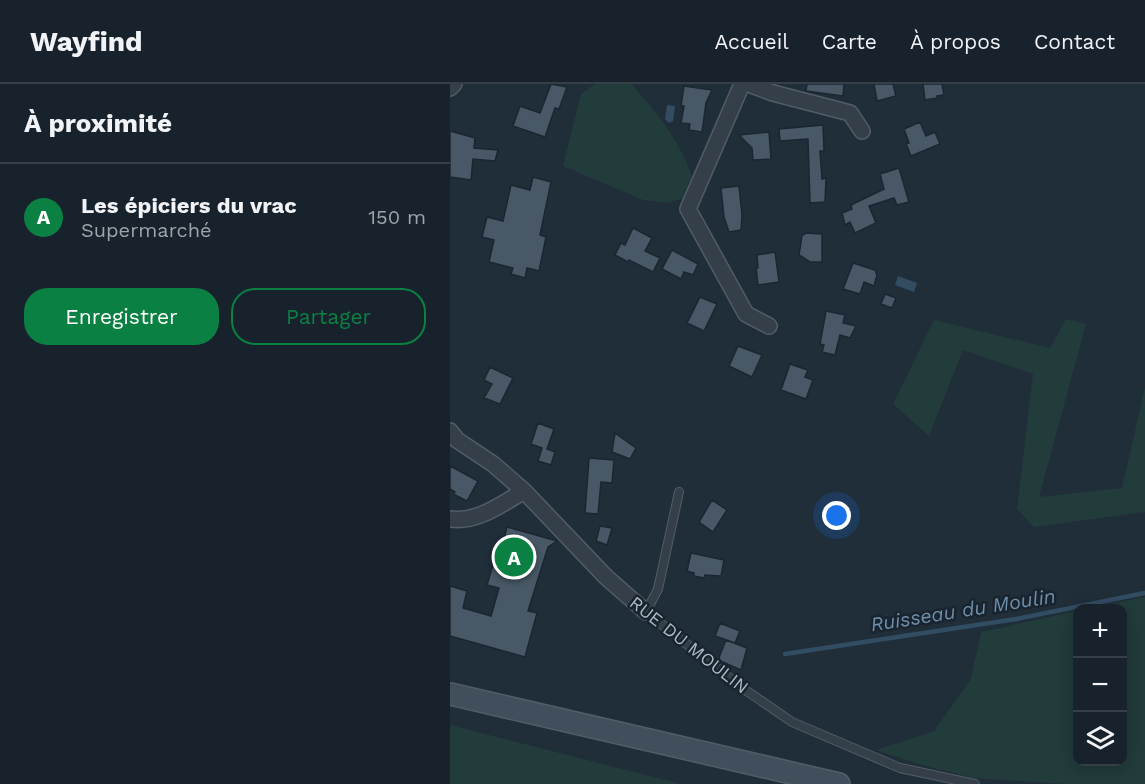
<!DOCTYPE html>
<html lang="fr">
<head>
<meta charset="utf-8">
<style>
  :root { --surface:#18222c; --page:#212a34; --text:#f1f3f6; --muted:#9fa4a9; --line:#363f48; --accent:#0b8043 }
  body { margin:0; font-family:"Work Sans",sans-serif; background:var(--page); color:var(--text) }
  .controls { position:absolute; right:18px; bottom:18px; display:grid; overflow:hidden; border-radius:12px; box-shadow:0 3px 15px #0003 }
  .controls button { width:54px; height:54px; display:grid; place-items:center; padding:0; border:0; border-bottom:2px solid var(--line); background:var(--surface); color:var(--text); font:30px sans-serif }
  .you { position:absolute; left:387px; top:432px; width:21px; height:21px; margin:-15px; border:4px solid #fff; border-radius:50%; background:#1a73e8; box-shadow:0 0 0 9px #1a73e833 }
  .badge { display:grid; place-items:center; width:39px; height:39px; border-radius:50%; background:var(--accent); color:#fff; font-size:20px; font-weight:700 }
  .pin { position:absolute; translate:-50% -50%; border:3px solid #fff; box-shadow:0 2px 6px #0006 }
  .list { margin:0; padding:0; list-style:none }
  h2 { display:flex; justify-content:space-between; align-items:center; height:78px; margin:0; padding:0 24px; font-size:26px }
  h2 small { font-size:20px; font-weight:400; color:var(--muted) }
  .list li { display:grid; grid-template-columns:39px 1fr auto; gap:18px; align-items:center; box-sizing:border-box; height:108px; padding:0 24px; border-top:2px solid var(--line) }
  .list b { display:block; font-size:22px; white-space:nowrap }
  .list p { margin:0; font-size:20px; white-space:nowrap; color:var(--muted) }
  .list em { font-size:20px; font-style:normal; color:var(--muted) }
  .actions { display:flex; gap:12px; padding:18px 24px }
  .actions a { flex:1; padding:14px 0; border:2px solid var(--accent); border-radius:24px; text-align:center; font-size:21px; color:var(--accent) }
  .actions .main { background:var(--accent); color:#fff }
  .icon { flex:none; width:33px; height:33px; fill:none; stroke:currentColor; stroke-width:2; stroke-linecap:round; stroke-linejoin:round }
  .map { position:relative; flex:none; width:695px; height:700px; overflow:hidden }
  header { display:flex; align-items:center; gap:36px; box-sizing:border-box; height:84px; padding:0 30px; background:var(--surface); border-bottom:2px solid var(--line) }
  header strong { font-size:28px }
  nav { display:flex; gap:33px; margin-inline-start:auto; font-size:21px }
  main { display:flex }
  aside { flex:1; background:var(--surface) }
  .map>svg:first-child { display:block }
  .green { fill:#223b3b }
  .water { fill:#324c62 }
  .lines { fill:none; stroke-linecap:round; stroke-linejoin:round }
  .stream { stroke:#324c62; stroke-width:4.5 }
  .building { fill:#485866; stroke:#1b2631; stroke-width:1.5 }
  .service-casing { stroke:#515d68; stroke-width:10 }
  .minor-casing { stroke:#515d68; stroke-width:18 }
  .secondary-casing { stroke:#515d68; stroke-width:24 }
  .service { stroke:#343f4a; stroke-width:8 }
  .minor { stroke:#343f4a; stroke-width:15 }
  .secondary { stroke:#414f5d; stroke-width:21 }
  .labels { text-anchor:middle; stroke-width:5; stroke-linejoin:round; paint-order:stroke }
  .street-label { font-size:18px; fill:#aebac7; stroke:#19242f }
  .water-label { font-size:20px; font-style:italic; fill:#6d8fac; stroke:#19242f }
</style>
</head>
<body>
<header>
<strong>Wayfind</strong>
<nav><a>Accueil</a><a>Carte</a><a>À propos</a><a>Contact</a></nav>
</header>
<main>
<aside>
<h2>À proximité<small></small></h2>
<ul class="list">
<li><span class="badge">A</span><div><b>Les épiciers du vrac</b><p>Supermarché</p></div><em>150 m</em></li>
</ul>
<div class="actions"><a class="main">Enregistrer</a><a>Partager</a></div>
</aside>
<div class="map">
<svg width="695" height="700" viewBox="0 0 695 700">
  <rect width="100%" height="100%" fill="#202e3a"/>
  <path class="green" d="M145,0H181C206,27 230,57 242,92L233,114L218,119L193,116L113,82L131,10Z
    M616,235L636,240L589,413L672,404L695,303V428L584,443L567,425L583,290L513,266L479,352L443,320L484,236L600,264Z
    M695,513V700H615L524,694L468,680L426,666L484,647L521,595L531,548L627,527L628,678H672V524H640Z
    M0,641L231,700H0Z"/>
  <path class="water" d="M217,21L225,22L223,37L219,39L215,35Z
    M448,192L467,199L464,208L445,201Z"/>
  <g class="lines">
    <path class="stream" d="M335,570L566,535L695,509"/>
  </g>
  <path class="building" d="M101,0L117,3L109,25L105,24L95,53L63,42L70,22L90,29Z
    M357,0H394L393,12L356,7Z
    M424,0H443L446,12L427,17Z
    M473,0H492L494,11L487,12V14L475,16Z
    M234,2L262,6L256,19L252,48L239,46L240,40L231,39L234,22H231Z
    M470,38L476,52L485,48L490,60L461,72L456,60L459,59L454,45Z
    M373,41L374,67H370L372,95L376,94L375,118L360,119L358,55L330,57L329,45Z
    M0,47L25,54L24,64L48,66L45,77L23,75L21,96L0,93Z
    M319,48L321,75L303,76L302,64L289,51Z
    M449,84L459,118L447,121L444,114L419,122L426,139L405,149L400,138L395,141L392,129L402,125L401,121L434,105L430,90Z
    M83,93L101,98L90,151L96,153L89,187L77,184L75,194L61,190L63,184L39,178L44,156L32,153L37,133L53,137L61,101L80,106Z
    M289,102L292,131L291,146L279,148L274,133L271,104Z
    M183,144L202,154L195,167L210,174L203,188L179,176L178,178L165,171L171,159L175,161Z
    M356,149L372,150V178H360L349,171L352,152Z
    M222,166L248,180L243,191L234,188L231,195L212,185Z
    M325,168L329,198L308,201L306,184H308L307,171Z
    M403,179L425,186L427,191L424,202L414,198L410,210L393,205Z
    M435,210L446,214L442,224L431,220Z
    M250,213L267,220L254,247L237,239Z
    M376,227L395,231L393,239L406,242L400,254L390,251L385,271L372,268L374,261L370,260Z
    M288,262L312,271L302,293L279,282Z
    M340,280L358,286L355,293L363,296L356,315L331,306Z
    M40,283L63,294L50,320L34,314L42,300L34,296Z
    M88,339L104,345L97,365L105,368L101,381L88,377L92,364L81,360Z
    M165,349L186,364L180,375L162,368Z
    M139,374L164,376L162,399L151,398L148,430L135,429Z
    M0,382L28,397L17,417L3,410L5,408L0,405Z
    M262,416L277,426L263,448L249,438Z
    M150,442L162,444L157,461L146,457Z
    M57,443L107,457L98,463L78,527L87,529L75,573L0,552V502L17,507L13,524L41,532L49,504L37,501L50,457L53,458Z
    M241,469L274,476L271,492L255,491L254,494L244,492V489L237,487Z
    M270,539L290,547L285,559L265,552Z
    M276,556L297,564L291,586L268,576Z"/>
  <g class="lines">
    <g class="service-casing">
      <path id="service" d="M229,408L208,505L196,528L291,603L342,638L450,684L525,700"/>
    </g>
    <g class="minor-casing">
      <path id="minor" d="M292,0L238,125L296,230L319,242
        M299,0L323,9L400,29L412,47
        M0,4L4,0
        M0,347L7,356L43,380L74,407L156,493L196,528
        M0,435C27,439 52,420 74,407"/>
    </g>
    <g class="secondary-casing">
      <path id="secondary" d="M0,610L389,700"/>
    </g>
    <use href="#service" class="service"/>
    <use href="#minor" class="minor"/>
    <use href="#secondary" class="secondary"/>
  </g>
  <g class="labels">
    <g class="street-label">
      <text transform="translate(239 561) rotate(38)" y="6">RUE DU MOULIN</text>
    </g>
    <g class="water-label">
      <text transform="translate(513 526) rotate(-9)" y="7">Ruisseau du Moulin</text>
    </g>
  </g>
</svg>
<div class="controls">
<button>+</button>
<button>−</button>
<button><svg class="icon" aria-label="layers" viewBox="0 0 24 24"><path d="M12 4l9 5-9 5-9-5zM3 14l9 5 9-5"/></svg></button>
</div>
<div class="you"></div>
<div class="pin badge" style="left:64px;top:473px">A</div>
</div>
</main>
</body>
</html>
